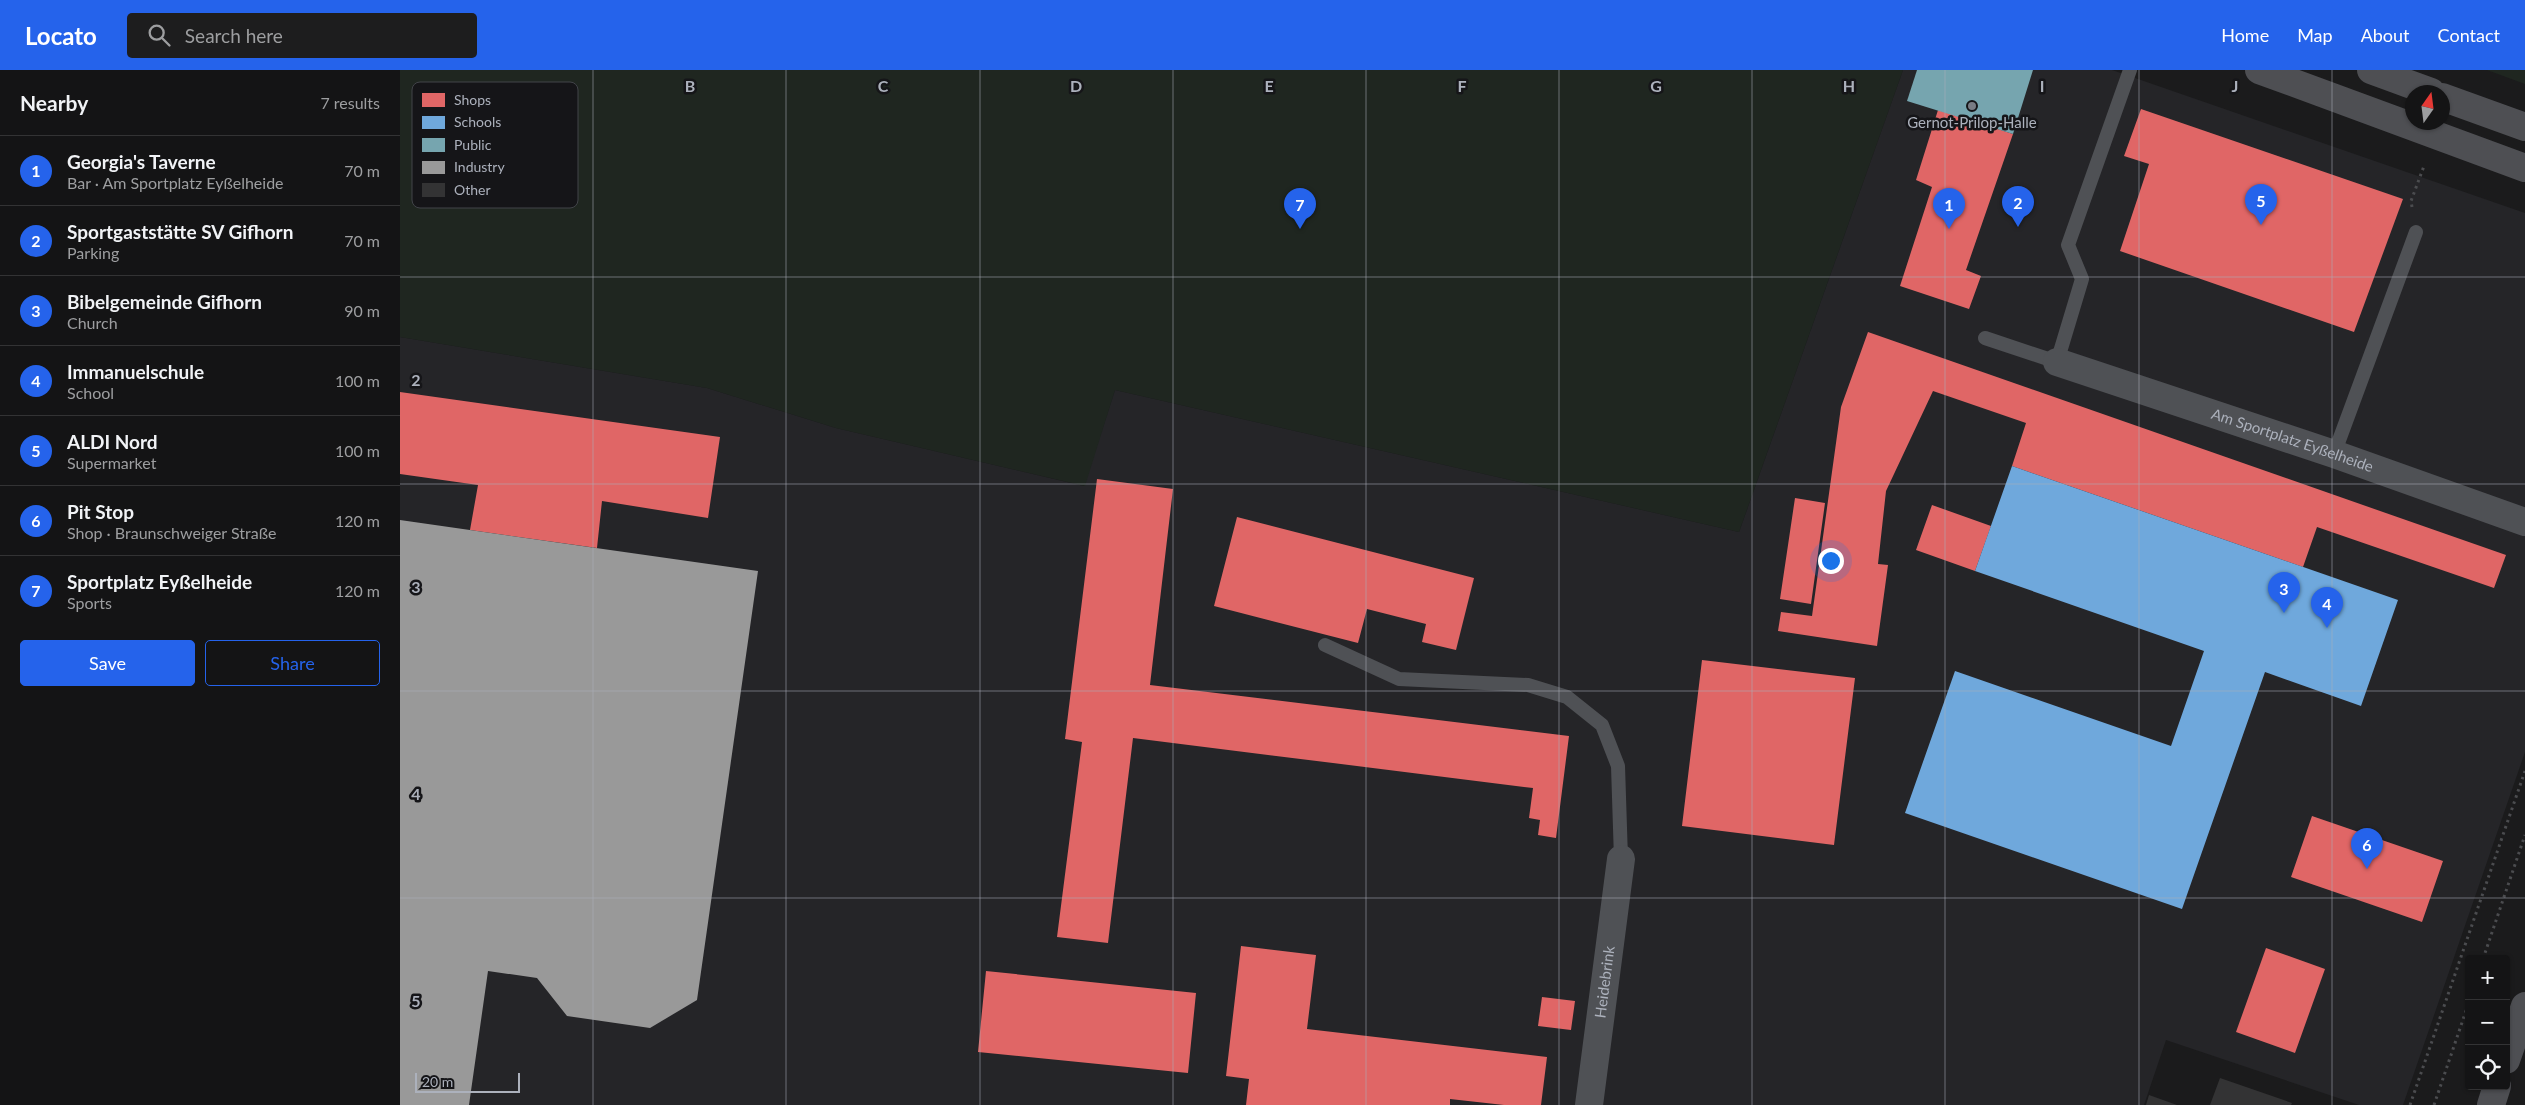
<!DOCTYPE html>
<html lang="en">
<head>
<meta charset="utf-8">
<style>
  :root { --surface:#141415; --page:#1d1d1e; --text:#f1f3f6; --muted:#9d9ea0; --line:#333334; --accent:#2563eb }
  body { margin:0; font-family:Lato,sans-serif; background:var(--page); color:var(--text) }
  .controls { position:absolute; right:15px; bottom:15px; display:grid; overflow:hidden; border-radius:5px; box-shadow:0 1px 4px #0004 }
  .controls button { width:45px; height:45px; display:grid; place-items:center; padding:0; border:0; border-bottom:1px solid var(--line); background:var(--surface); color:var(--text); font:25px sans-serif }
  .compass { position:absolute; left:2005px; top:15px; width:45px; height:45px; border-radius:50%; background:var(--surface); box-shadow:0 1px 4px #0004; rotate:14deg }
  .scale { position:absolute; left:15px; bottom:12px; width:105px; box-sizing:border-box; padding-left:5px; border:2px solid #acb1bc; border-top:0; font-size:14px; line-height:18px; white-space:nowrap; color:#acb1bc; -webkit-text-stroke:4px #151518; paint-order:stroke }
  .you { position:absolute; left:1430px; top:490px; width:18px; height:18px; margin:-12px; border:4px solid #fff; border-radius:50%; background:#1a73e8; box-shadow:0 0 0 8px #1a73e833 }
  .badge { display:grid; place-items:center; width:32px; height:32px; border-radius:50%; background:var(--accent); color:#fff; font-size:16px; font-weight:700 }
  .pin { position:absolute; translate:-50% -41px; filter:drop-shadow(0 1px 2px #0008) }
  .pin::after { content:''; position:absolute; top:26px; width:18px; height:15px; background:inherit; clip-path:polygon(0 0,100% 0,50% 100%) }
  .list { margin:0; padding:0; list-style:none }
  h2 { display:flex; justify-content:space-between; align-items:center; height:65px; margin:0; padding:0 20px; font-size:21px }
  h2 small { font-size:16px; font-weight:400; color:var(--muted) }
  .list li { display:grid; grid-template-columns:32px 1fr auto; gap:15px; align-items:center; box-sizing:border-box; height:70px; padding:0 20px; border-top:1px solid var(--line) }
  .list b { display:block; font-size:19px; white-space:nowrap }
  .list p { margin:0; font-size:16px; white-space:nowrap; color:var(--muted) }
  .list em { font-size:16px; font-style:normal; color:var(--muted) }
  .actions { display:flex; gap:10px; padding:15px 20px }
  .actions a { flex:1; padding:11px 0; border:1px solid var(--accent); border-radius:5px; text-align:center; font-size:18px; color:var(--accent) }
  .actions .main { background:var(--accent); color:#fff }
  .icon { flex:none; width:28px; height:28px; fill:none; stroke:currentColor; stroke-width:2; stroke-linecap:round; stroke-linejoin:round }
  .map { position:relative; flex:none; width:2125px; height:1035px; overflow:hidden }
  header { display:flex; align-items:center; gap:30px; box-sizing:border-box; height:70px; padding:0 25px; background:var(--accent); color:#fff }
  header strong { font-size:24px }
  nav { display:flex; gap:28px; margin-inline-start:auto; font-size:18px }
  .search { width:350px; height:45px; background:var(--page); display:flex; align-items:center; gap:12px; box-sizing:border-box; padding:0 18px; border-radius:5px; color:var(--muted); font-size:19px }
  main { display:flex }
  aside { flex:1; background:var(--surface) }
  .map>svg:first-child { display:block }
  .built { fill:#252528 }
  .green { fill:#1f2620 }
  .shops { fill:#e06666 }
  .schools { fill:#6fa8dc }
  .public { fill:#76a5af }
  .industry { fill:#999 }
  .building { fill:#333334 }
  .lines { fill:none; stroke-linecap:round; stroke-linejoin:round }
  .path { stroke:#4b4c4f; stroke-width:3; stroke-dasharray:2.5 4; stroke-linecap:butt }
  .lane { stroke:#4f5155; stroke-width:14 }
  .street { stroke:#4f5155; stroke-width:28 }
  .secondary { stroke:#4e4f53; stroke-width:28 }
  .grid { fill:none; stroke:#acb1bc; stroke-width:1; stroke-opacity:0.55 }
  .poi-dot { fill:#797c84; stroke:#151518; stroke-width:2 }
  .labels { text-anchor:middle; stroke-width:5; stroke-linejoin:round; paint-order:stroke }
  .poi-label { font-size:15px; fill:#acb1bc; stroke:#151518 }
  .street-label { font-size:15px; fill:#acb1bc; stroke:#151518 }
  .key { fill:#151518; stroke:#424449; stroke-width:1 }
  .key-label { font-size:14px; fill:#acb1bc }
  .grid-label { font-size:16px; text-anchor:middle; font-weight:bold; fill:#acb1bc; stroke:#151518; stroke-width:5; stroke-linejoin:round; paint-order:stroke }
</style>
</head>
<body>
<header>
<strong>Locato</strong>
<div class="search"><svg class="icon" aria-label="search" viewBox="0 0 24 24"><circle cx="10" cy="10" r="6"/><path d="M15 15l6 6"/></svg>Search here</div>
<nav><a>Home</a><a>Map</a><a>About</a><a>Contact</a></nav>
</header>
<main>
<aside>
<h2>Nearby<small>7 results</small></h2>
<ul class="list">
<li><span class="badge">1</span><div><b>Georgia's Taverne</b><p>Bar · Am Sportplatz Eyßelheide</p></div><em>70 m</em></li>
<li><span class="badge">2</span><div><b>Sportgaststätte SV Gifhorn</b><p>Parking</p></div><em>70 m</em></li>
<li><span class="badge">3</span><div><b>Bibelgemeinde Gifhorn</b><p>Church</p></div><em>90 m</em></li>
<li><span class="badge">4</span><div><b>Immanuelschule</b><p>School</p></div><em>100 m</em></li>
<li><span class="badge">5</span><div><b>ALDI Nord</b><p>Supermarket</p></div><em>100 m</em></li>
<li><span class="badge">6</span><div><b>Pit Stop</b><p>Shop · Braunschweiger Straße</p></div><em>120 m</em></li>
<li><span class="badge">7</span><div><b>Sportplatz Eyßelheide</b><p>Sports</p></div><em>120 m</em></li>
</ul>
<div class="actions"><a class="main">Save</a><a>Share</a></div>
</aside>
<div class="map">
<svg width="2125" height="1035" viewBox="0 0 2125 1035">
  <rect width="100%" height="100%" fill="#1b1b1c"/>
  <path class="built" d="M1503,0H1712L2125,143V682L2003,1035H1959L1766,970L1744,1035H0V267L307,318L436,358L684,416L715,320L1339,462Z"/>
  <path class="green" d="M0,0H1503L1339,462L715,320L685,416L436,358L307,318L0,267Z
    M2087,0H2125V14Z"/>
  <path class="shops" d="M1741,39L2003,129L1954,262L1720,181L1749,94L1724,86Z
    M1538,40L1613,64L1566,200L1581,206L1569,239L1500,216L1532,117L1516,110Z
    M1468,262L2106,485L2094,518L1917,457L1903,497L1612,396L1626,353L1533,321L1486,421L1478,494L1488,495L1477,576L1378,561L1381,542L1412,546L1441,337Z
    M0,322L320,367L308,448L202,431L197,478L70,460L78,415L0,404Z
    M697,409L773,419L750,615L1169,666L1156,768L1138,765L1140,750L1129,748L1133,718L733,668L708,873L657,867L682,672L665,669Z
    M1395,428L1425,433L1411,534L1380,529Z
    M1532,435L1591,456L1575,501L1516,480Z
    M837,447L1074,508L1056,580L1022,572L1026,554L967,539L958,573L814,536Z
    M1302,590L1455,608L1434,775L1282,756Z
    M1912,746L2043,791L2022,852L1891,807Z
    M841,876L916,885L907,959L1147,987L1141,1035H1104L1050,1029V1035H846L849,1009L826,1006Z
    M1866,878L1925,899L1895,983L1836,962Z
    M586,901L796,923L788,1003L578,982Z
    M1142,927L1175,931L1171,960L1138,956Z"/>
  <path class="schools" d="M1612,396L1998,530L1961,636L1865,602L1782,839L1505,743L1555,601L1771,676L1804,581L1575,501Z"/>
  <path class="public" d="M1517,0H1633L1613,64L1507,31Z"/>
  <path class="industry" d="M0,450L358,501L297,930L250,958L167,946L137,908L88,901L69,1035H0Z"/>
  <path class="building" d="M1820,1008L1892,1033L1891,1035H1810Z
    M1749,1025L1777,1035H1746Z"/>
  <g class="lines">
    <path class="path" d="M2012,137L2011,131L2024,96
      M2083,889L2125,765
      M2010,1035L2125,701
      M2034,1035L2069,932"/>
    <path class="lane" d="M1585,268L1657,292L1682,209L1668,175L1730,0
      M1934,384L2016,162
      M925,575L999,609L1128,615L1167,627L1202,655L1218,696L1221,789"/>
    <g class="street">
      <path id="s1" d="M1657,292L1934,384L2125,452"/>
      <path id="s2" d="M1189,1035L1221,789"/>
    </g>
    <path class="secondary" d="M1859,0L2125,98
      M1971,0L2031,22
      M2042,27L2125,57
      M2106,990L2125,936
      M2091,1035L2097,1016"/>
  </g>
  <path class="grid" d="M193,0V1035M386,0V1035M580,0V1035M773,0V1035M966,0V1035M1159,0V1035M1352,0V1035M1545,0V1035M1739,0V1035M1932,0V1035M0,207H2125M0,414H2125M0,621H2125M0,828H2125"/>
  <circle class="poi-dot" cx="1572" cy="36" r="5"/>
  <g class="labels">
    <g class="poi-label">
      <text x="1572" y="58">Gernot-Prilop-Halle</text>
    </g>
    <g class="street-label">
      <text dy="5" stroke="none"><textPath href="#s1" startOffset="248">Am Sportplatz Eyßelheide</textPath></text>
      <text dy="5" stroke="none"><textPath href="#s2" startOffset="124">Heidebrink</textPath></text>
    </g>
  </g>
  <rect x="12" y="12" width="166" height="126" rx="8" class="key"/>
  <rect x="22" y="23" width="23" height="14" fill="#e06666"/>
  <rect x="22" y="46" width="23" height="13" fill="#6fa8dc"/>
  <rect x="22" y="68" width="23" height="14" fill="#76a5af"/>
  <rect x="22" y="91" width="23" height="13" fill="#999"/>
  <rect x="22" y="113" width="23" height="14" fill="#333334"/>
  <g class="key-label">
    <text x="54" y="35">Shops</text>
    <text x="54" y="57">Schools</text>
    <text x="54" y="80">Public</text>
    <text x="54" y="102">Industry</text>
    <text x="54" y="125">Other</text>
  </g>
  <g class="grid-label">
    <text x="290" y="22">B</text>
    <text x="483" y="22">C</text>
    <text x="676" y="22">D</text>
    <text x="869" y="22">E</text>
    <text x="1062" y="22">F</text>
    <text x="1256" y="22">G</text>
    <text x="1449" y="22">H</text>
    <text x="1642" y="22">I</text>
    <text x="1835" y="22">J</text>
    <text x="16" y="316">2</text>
    <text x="16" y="523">3</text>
    <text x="16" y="730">4</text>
    <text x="16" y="937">5</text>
  </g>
</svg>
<div class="controls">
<button>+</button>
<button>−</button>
<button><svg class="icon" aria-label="locate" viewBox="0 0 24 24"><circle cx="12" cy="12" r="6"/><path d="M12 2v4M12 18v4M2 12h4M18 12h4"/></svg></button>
</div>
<svg class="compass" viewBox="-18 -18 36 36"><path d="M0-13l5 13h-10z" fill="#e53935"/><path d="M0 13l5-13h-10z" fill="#9d9ea0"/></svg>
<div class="scale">20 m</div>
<div class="you"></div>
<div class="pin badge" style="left:1549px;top:159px">1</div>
<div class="pin badge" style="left:1618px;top:157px">2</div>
<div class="pin badge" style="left:1884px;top:543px">3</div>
<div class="pin badge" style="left:1927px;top:558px">4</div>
<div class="pin badge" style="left:1861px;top:155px">5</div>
<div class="pin badge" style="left:1967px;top:799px">6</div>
<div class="pin badge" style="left:900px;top:159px">7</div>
</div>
</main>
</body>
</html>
